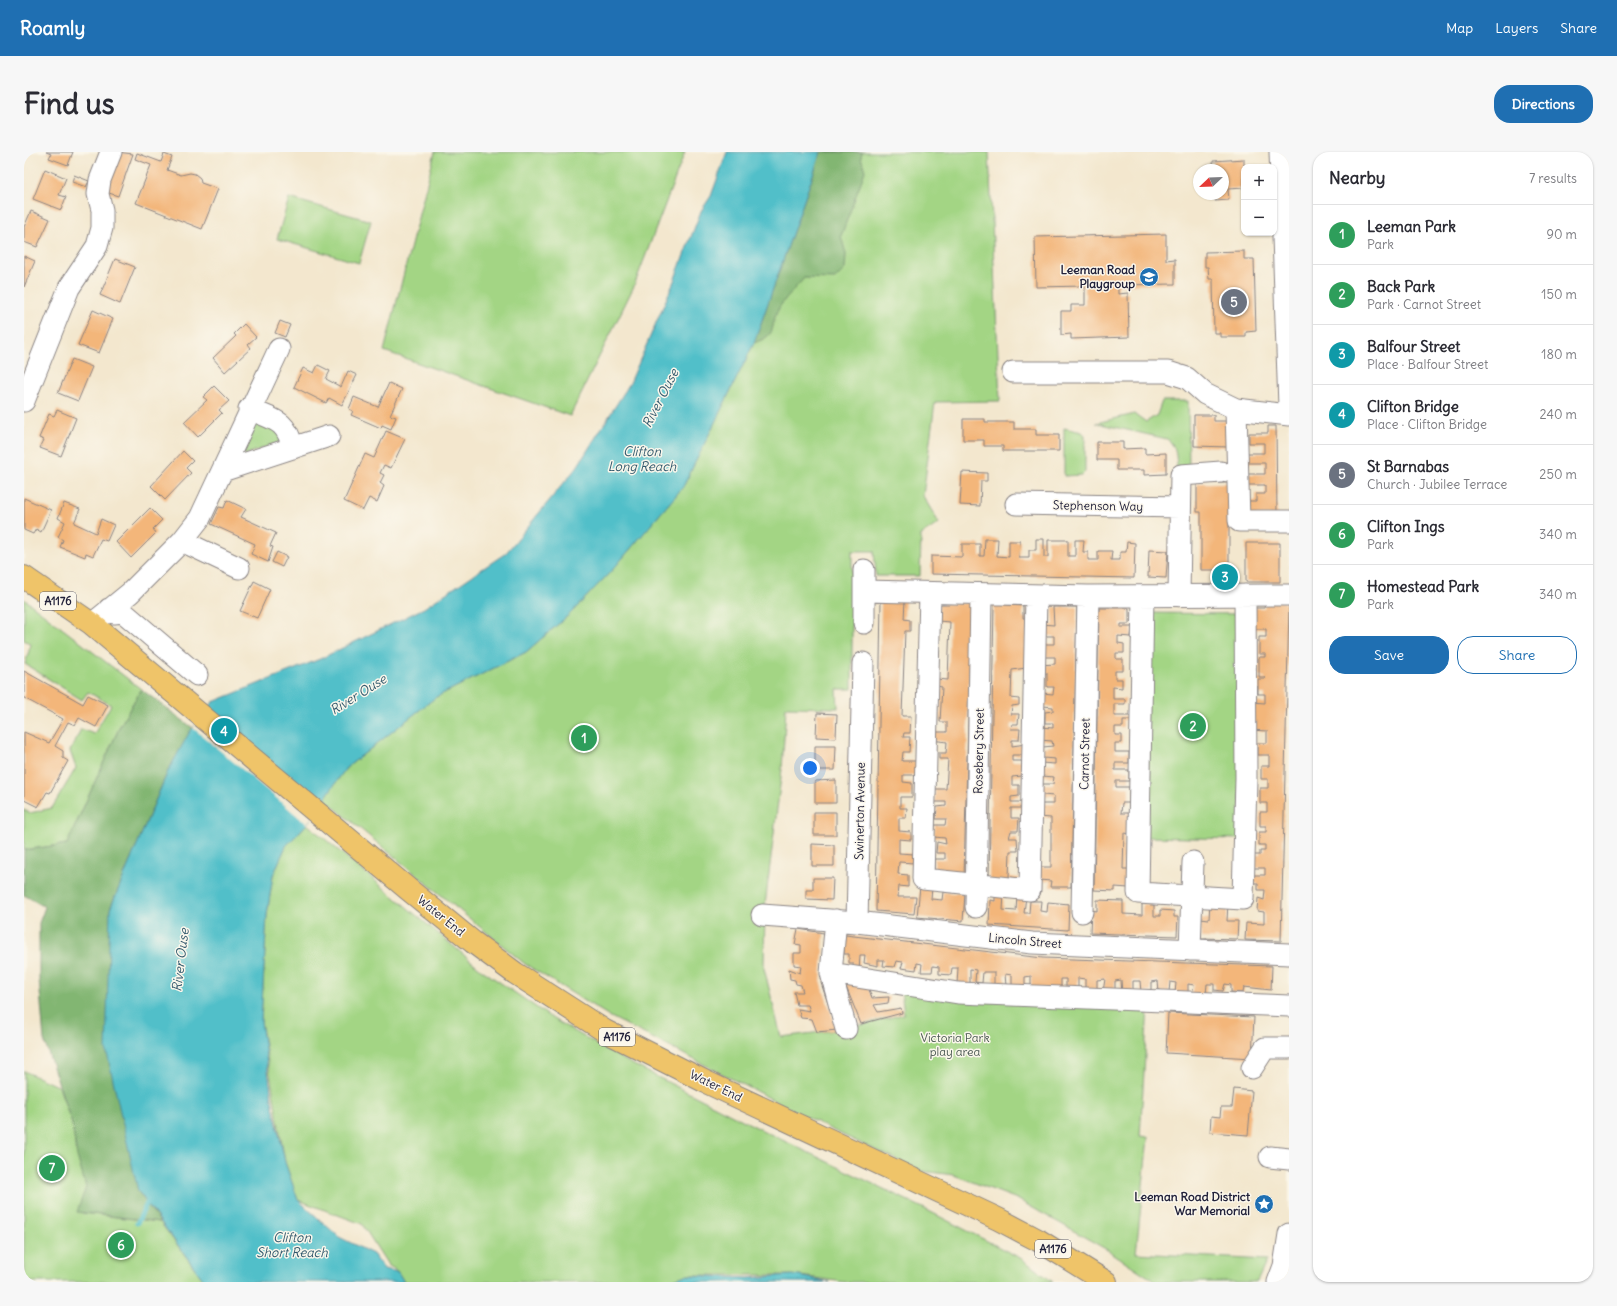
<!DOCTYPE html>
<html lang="en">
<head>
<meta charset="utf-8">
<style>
  :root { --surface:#fff; --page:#f7f7f7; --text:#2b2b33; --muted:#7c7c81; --line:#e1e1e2; --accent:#1f6fb2 }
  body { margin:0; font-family:Delius,sans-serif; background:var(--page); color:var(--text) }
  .controls { position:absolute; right:12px; top:12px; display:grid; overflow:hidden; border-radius:8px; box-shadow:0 1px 3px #0004 }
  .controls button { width:36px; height:36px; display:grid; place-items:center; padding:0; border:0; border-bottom:1px solid var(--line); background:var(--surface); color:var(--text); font:20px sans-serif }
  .compass { position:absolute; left:1169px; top:12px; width:36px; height:36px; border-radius:50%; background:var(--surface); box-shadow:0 1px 3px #0004; rotate:247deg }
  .you { position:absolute; left:786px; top:616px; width:14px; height:14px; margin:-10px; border:3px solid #fff; border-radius:50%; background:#1a73e8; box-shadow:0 0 0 6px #1a73e833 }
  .badge { display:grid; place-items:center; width:26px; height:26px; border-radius:50%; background:var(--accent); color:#fff; font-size:13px; font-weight:700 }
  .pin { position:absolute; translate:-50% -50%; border:2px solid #fff; box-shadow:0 1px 4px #0006 }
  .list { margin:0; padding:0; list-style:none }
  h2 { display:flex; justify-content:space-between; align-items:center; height:52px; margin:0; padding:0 16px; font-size:17px }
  h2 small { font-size:13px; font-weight:400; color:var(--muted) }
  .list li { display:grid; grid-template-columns:26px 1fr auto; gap:12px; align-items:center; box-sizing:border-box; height:60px; padding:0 16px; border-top:1px solid var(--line) }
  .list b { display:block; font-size:15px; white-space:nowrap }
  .list p { margin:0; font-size:13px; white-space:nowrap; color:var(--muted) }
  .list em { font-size:13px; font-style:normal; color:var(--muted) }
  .actions { display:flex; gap:8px; padding:12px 16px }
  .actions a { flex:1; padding:9px 0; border:1px solid var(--accent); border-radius:16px; text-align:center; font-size:14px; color:var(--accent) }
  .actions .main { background:var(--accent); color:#fff }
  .map { position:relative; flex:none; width:1265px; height:1130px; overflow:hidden; border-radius:16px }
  header { display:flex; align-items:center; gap:24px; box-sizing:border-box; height:56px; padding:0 20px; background:var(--accent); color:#fff }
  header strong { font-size:19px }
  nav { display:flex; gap:22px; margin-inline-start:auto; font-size:14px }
  .intro { display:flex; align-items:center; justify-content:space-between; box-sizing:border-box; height:96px; padding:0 24px }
  h1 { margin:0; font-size:28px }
  .button { padding:10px 18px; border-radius:16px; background:var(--accent); color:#fff; font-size:14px; font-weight:700 }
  main { display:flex; gap:24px; padding:0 24px }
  aside { flex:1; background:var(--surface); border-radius:16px; box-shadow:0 1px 3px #0004 }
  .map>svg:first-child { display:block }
  .green { fill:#a3d584; stroke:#627c60 }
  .forest { fill:#82b672; stroke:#526c56 }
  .water { fill:#51bfc9; stroke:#3a7082 }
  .pier { fill:#f3e7ce }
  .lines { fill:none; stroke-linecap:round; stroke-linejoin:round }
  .stream { stroke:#51bfc9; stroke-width:5 }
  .building { fill:#f3b67a }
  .minor-casing { stroke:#8a8484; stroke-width:23 }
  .major-casing { stroke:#8a8484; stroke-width:24 }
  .minor { stroke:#fff; stroke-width:21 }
  .major { stroke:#efc469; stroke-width:22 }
  .labels { text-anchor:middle; stroke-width:3; stroke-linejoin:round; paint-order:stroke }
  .shield { fill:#fbf7ec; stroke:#636270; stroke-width:1 }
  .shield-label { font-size:11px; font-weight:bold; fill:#22223b }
  .poi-label { font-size:12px; font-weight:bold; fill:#22223b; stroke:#fbf7ec; text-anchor:end }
  .street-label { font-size:12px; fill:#22223b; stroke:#fbf7ec }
  .park-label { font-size:12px; fill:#495851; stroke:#fbf7ec }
  .water-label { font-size:13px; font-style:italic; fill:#32596d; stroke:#fbf7ec }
</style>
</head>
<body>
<header>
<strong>Roamly</strong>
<nav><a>Map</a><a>Layers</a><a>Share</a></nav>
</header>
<div class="intro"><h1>Find us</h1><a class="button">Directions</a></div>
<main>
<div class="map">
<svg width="1265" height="1130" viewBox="0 0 1265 1130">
  <rect width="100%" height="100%" fill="#fbf7ec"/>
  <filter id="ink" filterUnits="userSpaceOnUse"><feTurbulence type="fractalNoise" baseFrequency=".025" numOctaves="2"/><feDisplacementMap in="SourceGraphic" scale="8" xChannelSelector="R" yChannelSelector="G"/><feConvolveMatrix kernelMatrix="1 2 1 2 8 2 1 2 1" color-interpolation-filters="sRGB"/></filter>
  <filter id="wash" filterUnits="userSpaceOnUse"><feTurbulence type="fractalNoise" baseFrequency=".012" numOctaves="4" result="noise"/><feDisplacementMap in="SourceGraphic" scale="16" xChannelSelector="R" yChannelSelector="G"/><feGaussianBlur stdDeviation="0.9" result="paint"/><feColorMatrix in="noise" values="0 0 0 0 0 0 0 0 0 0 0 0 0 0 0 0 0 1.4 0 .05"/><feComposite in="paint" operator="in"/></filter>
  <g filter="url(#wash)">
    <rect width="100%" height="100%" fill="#f3e7ce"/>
    <path class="green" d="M411,0H661L610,134L546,264L360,199Z
      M797,0H965L976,249L911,250L899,344L915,371L897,383L896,424H852L850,399H828V537H813L814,556L762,555L758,617L741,753L740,816L757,885L822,877L880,862L877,838L1124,855L1116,984L1124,985L1112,1101L1243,1108L1233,1130H1132L1087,1100L993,1047L930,1023L897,1019L808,978L587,865L501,812L300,647L322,616L412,545L502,500L547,461L591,415L659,335L730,191Z
      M265,46L347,69L335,111L253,87Z
      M1138,249H1164L1165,316H1153C1152,305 1153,294 1143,287L1072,271L1111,262L1122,270L1133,263Z
      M229,270L254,275L258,289L221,303L216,299Z
      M1040,276L1058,280L1061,283V320L1058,323L1040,324Z
      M0,447L117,537L96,574L43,692L0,698V658L6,661L28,656L52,616L46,599L57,577L70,582L87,553L64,540L58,548L1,512L7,492L0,488Z
      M1123,461L1217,462L1216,687L1121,685Z
      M283,672L458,818L529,867L604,910L744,981L897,1055L998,1107L1029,1130H820L769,1123H662L641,1130H380L373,1119L364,1113L338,1072L274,1048L261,1010L237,869L243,763L249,723L262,694Z
      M0,919L35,935L48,972L52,997L62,1035L58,1061L136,1070L181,1130H0Z"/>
    <path class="forest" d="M797,0H838L837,5L841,19L817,84L822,102L821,117L811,127L780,126C772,136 760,146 754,158C745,176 755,182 730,191Z
      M117,537L169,576L144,619L86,757L114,1039L136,1070L53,1060L62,1035L53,1004L48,972L20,888L15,827V771L21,755L0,743V698L43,692L96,574Z"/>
    <path class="water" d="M703,0H797L730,191L659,335L591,415L547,461L502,500L412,545L322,616L283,672L262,694L249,723L243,763L237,869L249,954L261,1010L274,1048L315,1085L349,1102L360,1117L374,1120L380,1130H181L114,1039L82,897L86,757L144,619L165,581L189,550L296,507L400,456L482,401L553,315L606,231L648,134L677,59L687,44Z
      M662,1123L724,1126L769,1123L806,1130H641Z"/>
    <path class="pier" d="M183,558L297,651L283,672L169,576Z"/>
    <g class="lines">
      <path class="stream" d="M113,1071L125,1047"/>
    </g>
    <g id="blocks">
      <path class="building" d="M22,0H49L44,13L25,6L27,2Z
        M93,0L109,2L94,44L79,39Z
        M113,1L137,10L140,2L148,5L143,18L157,23L166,21L171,22L176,26L177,31L194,37L178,77L112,51L127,13L111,7Z
        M1220,7V36L1204,37L1205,48L1191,49V42H1199V18H1190L1189,9Z
        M21,17L42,26L35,43L42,45L37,58L9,47Z
        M50,23L65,29L62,35L48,30Z
        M7,59L26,67L13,95L0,90V75Z
        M1142,82V108L1151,107V132L1094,133V142L1104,141L1105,185L1047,187V182L1037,183V159H1047V153H1061V134L1012,135L1011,85Z
        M1220,99V107H1230L1232,179L1222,180V185H1196V181H1190L1189,127H1185L1184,115H1181V100Z
        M0,104L11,109L0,135Z
        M91,107L111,115L96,152L76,143Z
        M69,158L89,167L75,201L54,193Z
        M256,169L266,173L261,185L251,181Z
        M220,172L232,185L224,192L227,196L201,220L189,206L212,184L210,182Z
        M48,207L68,215L54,249L34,241Z
        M294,213L306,219L302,227L317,235L324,219L333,223L318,253L305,246L302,251L270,235L279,216L290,221Z
        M365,231L378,237L366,263L372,265L367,277L358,273L357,276L327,263L329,259L325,257L330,245L354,255Z
        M190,234L205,249L195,258L198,261L174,285L160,270L183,248L179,245Z
        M33,258L52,266L37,304L16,296L20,288L15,286L25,262L30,264Z
        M1170,263H1190V269H1205V295L1170,294Z
        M939,267H961V270H990V277H1012V283H1035V299H979V294H960V288H939Z
        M1244,274H1252L1253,363L1222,364V349H1232V342H1241V333H1222V322H1241V311H1223V301H1240V291H1225V281H1244Z
        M362,279L381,287L367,316L360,313L356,321L360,323L356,331L360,334L353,350L345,346L339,358L320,349L341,302L350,306Z
        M1073,290H1099V297L1121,296V302L1142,301V322L1120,323V318H1093V308H1073Z
        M159,299L169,309L162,316L167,321L141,348L127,334Z
        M938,320L963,321V329H957L956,354L936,353Z
        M1173,331H1205V431H1197V418H1177V360H1173Z
        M0,346L27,358L17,380L12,377L9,382L0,378Z
        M203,348L222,357L217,365L252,381L246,394L249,395L244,410L227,402L231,392L187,372L195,355L200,356Z
        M40,351L56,357L50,371L72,381L77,367L90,373L83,389L77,387L69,404L62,401L61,405L36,395L39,388L34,385L41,370L34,366Z
        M126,356L138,368L129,377L132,381L107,406L92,390Z
        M961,387H974L973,404L985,405V389H996L995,406H1005V398H1012V387H1020V405H1024V388H1044V404H1051V388H1060L1059,400H1064V408H1074V399H1088L1087,408H1096V400H1102L1103,390L1111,391L1110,426L907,422V404L938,405V392H956V404H960Z
        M1222,391H1256V430H1222Z
        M1125,398L1144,399L1142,426L1124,425Z
        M253,400L263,405L258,415L248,410Z
        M230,429L246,437L233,466L216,459Z
        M857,447L881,448L880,467L886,468V479H881L878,564H887L886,581H880L879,585H886L885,600H879L878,609H892V623H879V630L888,631V645H876V656H883L882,666H875V679L887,680V688L875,687V701L890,702V711L875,710L874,722L884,723V735L875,734L874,745H892L890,762L852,759Z
        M1242,449L1259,450L1265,454L1257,789L1221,788L1222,771L1240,772V760L1233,759L1234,746L1240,748L1241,738H1234V731H1226V723H1241V716H1229L1225,703H1236V699H1241V693H1235V680H1242V674H1236V660H1243V651H1236V636H1244V627H1237V614H1245V603H1233V591H1243V579L1226,578L1227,550L1241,551V542H1234V527H1241V525H1235V505H1241V502H1235V485H1242V477H1224V456H1240Z
        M947,451L940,724L910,721V707H921V701H912L913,690L922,692L921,686L910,685L911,673H921L922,667H912L913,655L922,654V650H911V637H922L924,607H915V601H922L923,590L907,588V580H923V570H916L918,535L912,534V527L924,528L926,470L914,469L915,452Z
        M970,452L999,454V466H1004L1002,516L988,518L987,546L995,547V553L988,554L987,562H995L994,572H988L987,577H996L995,588H988V594L1002,592V603H988V609H998V624L988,625V633H995V644L987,645V650H998V656H987V666H995L994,679H987L985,686H993L994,699H986L985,725L995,726L994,730L965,728Z
        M1029,455H1053L1047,735H1026L1027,729L1015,728L1016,715H1027V666L1015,665L1016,652H1030V644L1018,643V632H1029L1030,625L1017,624V611L1031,612V607L1019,606V595L1029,594L1028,589L1015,588V575L1029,576V571H1021V560L1029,559V555L1019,554L1018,541L1029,542L1030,535H1023V521H1016V513L1031,512V505H1016L1017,492H1030V484H1017V472L1030,473Z
        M1075,456H1105V472H1097V475H1108L1107,485L1094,484V491L1100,492V501H1092V507H1099V519H1091V527H1098V536L1089,535V547H1101V552H1090V564H1107V568H1099V575H1091V583H1098V591H1091V600H1105V611H1091V618H1105V629H1092V635H1105V651H1098L1097,661H1108V682L1100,681L1099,717H1106L1105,736L1091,735V739L1070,738Z
        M0,519L59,552L64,543L84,553L72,575L55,566L51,573L44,570L31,594L39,599V606L44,609L26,641L23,640L14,655L0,648V580L25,591L39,567L0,546Z
        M793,561L813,562L812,586L792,585Z
        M791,594H812L811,618H791Z
        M812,628V651H791V629Z
        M790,660H812V683H790Z
        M788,692L810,693V714H788Z
        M789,726H809L808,748L782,747V738H789Z
        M896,734L908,735L907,747L918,748L919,740L941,742L939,769L893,765Z
        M971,741L980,742L979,758L992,759L993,743L1002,744L1000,761H1005L1006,749H1017L1016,759L1023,760L1024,750L1045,752L1044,778L965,773L966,748L971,749Z
        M1073,748L1099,749V762L1118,763V752L1130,753V764H1136V758L1150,759V765H1154L1153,784L1066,781L1067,758L1073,759Z
        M1186,750L1204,751L1203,769H1214L1213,787L1177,786V766L1185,767Z
        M774,777L800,781L797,831L813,878L793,880L788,867L777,866L774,857L786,859L784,853H773L770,840H779L777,833L772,832L771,828L766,827L765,817L776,821L777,814L770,813V801H777V793L771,792Z
        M821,783L1019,806L1248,814L1247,838L1220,835L1219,841L1207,840V833L1201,832L1199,839L1190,838V832H1183L1182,842H1168L1170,833L1164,832V841H1151L1152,831L1146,830L1145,840L1135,841L1134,829L1127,830V840H1117L1116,829H1109V844L1098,843L1097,828L1091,829V840H1079L1081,827L1073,828V837H1061V827L1054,826V840H1042V827H1037V836H1007V824L1001,825V839L988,838V823L981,822L982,834H970V820H959L958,831L951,830L952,818L946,817V833L933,832L934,816H928L927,823L915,822V815L909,814L908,820H897L898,812L893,811L892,818L877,816L879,810L872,809L870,815L859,814L860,808H854V814L840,811L841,803H836L835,820L829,819V811H825V802H820Z
        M819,827L843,832L848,846L865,845L864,851L850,853L854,860L877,856L878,861L837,872Z
        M1144,861L1230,865L1228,906L1142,901Z
        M1210,937L1228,939L1224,983L1186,980L1187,964L1196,965L1197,955H1208Z"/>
    </g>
  </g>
  <g filter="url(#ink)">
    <use href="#blocks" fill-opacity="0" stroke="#8a8484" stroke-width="1"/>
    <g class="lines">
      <g class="minor-casing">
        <path id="minor" d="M1256,0L1265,254
          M989,220H1144L1163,226L1181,242L1212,257L1265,263
          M0,249L45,136L73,94L78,76V58L74,42L76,28L87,0
          M225,257C250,268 262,267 269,296
          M1212,257L1215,369H1265
          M198,319L305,284
          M992,352L1156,355
          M158,389L215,416
          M840,439L1064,444L1265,443
          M906,441L899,727L1006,738L1012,444
          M1119,444L1114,741L1219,747L1222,626L1221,443
          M1155,444L1157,323L1197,320
          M85,457L90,461L99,460L173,523
          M840,471V418
          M68,472L106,441L158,389L176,366L255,197
          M952,755L957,443
          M1058,760L1064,444
          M738,763L833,770L1008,791L1265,802
          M812,768L807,821L822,877
          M833,770L839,511
          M1166,798L1169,710
          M807,821L934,841L1265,854
          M1228,916L1241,896H1265
          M1246,1005L1265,1007
          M1254,1130L1260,1114L1265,1082"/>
      </g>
      <g class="major-casing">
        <path id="major" d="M0,425L68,472L384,737L449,790L491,821L581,879L682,930L974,1067L1014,1088L1082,1130"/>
      </g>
      <use href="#minor" class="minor"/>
      <use href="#major" class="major"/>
    </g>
  </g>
  <defs>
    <g id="school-disc" transform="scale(1)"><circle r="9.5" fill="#1f6fb2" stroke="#fbf7ec"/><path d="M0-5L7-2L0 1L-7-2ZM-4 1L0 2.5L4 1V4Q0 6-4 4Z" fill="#fff"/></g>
    <g id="sight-disc" transform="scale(1)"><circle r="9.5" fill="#1f6fb2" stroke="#fbf7ec"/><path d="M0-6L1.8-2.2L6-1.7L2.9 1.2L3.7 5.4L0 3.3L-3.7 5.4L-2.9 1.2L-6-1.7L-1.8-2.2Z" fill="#fff"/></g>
  </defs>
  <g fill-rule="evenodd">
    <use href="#school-disc" x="1125" y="125"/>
    <use href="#sight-disc" x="1240" y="1052"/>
  </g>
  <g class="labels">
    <g class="shield">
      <rect x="16" y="440" width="36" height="18" rx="3"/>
      <rect x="575" y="876" width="36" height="18" rx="3"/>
      <rect x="1011" y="1088" width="36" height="18" rx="3"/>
    </g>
    <g class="shield-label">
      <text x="34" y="453">A1176</text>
      <text x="593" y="889">A1176</text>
      <text x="1029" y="1101">A1176</text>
    </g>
    <g class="poi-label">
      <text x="1111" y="122">Leeman Road<tspan x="1111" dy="14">Playgroup</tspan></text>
      <text x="1226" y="1049">Leeman Road District<tspan x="1226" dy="14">War Memorial</tspan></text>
    </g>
    <g class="street-label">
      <text transform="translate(1074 354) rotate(1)" y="4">Stephenson Way</text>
      <text transform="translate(955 599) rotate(-89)" y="4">Rosebery Street</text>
      <text transform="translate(1061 602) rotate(-89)" y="4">Carnot Street</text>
      <text transform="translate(836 659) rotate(-89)" y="4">Swinerton Avenue</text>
      <text transform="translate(417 764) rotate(39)" y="4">Water End</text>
      <text transform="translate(1001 789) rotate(5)" y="4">Lincoln Street</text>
      <text transform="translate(692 934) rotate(26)" y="4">Water End</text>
    </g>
    <g class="park-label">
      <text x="931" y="890">Victoria Park<tspan x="931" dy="14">play area</tspan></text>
    </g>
    <g class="water-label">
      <text transform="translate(636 246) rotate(-63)" y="5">River Ouse</text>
      <text x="618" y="304">Clifton<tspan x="618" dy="15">Long Reach</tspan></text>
      <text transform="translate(334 542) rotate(-32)" y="5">River Ouse</text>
      <text transform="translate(156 808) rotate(-83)" y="5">River Ouse</text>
      <text x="268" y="1090">Clifton<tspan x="268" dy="15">Short Reach</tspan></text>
    </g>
  </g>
</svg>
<div class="controls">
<button>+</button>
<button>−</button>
</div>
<svg class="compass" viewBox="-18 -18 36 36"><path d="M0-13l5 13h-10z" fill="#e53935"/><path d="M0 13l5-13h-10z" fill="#7c7c81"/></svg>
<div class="you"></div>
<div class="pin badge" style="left:560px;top:586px;background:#2e9e5b">1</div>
<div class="pin badge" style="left:1169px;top:574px;background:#2e9e5b">2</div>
<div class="pin badge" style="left:1201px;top:425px;background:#0f9aa8">3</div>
<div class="pin badge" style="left:200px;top:579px;background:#0f9aa8">4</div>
<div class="pin badge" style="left:1210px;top:150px;background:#6b7280">5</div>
<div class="pin badge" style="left:97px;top:1093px;background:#2e9e5b">6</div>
<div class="pin badge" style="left:28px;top:1016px;background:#2e9e5b">7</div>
</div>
<aside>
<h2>Nearby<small>7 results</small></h2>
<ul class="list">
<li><span class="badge" style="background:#2e9e5b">1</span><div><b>Leeman Park</b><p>Park</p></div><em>90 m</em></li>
<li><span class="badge" style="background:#2e9e5b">2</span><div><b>Back Park</b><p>Park · Carnot Street</p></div><em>150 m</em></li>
<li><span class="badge" style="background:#0f9aa8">3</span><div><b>Balfour Street</b><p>Place · Balfour Street</p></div><em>180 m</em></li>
<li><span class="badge" style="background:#0f9aa8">4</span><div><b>Clifton Bridge</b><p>Place · Clifton Bridge</p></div><em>240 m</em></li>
<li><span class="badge" style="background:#6b7280">5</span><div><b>St Barnabas</b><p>Church · Jubilee Terrace</p></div><em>250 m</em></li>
<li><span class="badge" style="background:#2e9e5b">6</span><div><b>Clifton Ings</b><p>Park</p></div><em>340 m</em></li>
<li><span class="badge" style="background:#2e9e5b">7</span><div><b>Homestead Park</b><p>Park</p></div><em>340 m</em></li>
</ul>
<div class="actions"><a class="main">Save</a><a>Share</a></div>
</aside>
</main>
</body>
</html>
